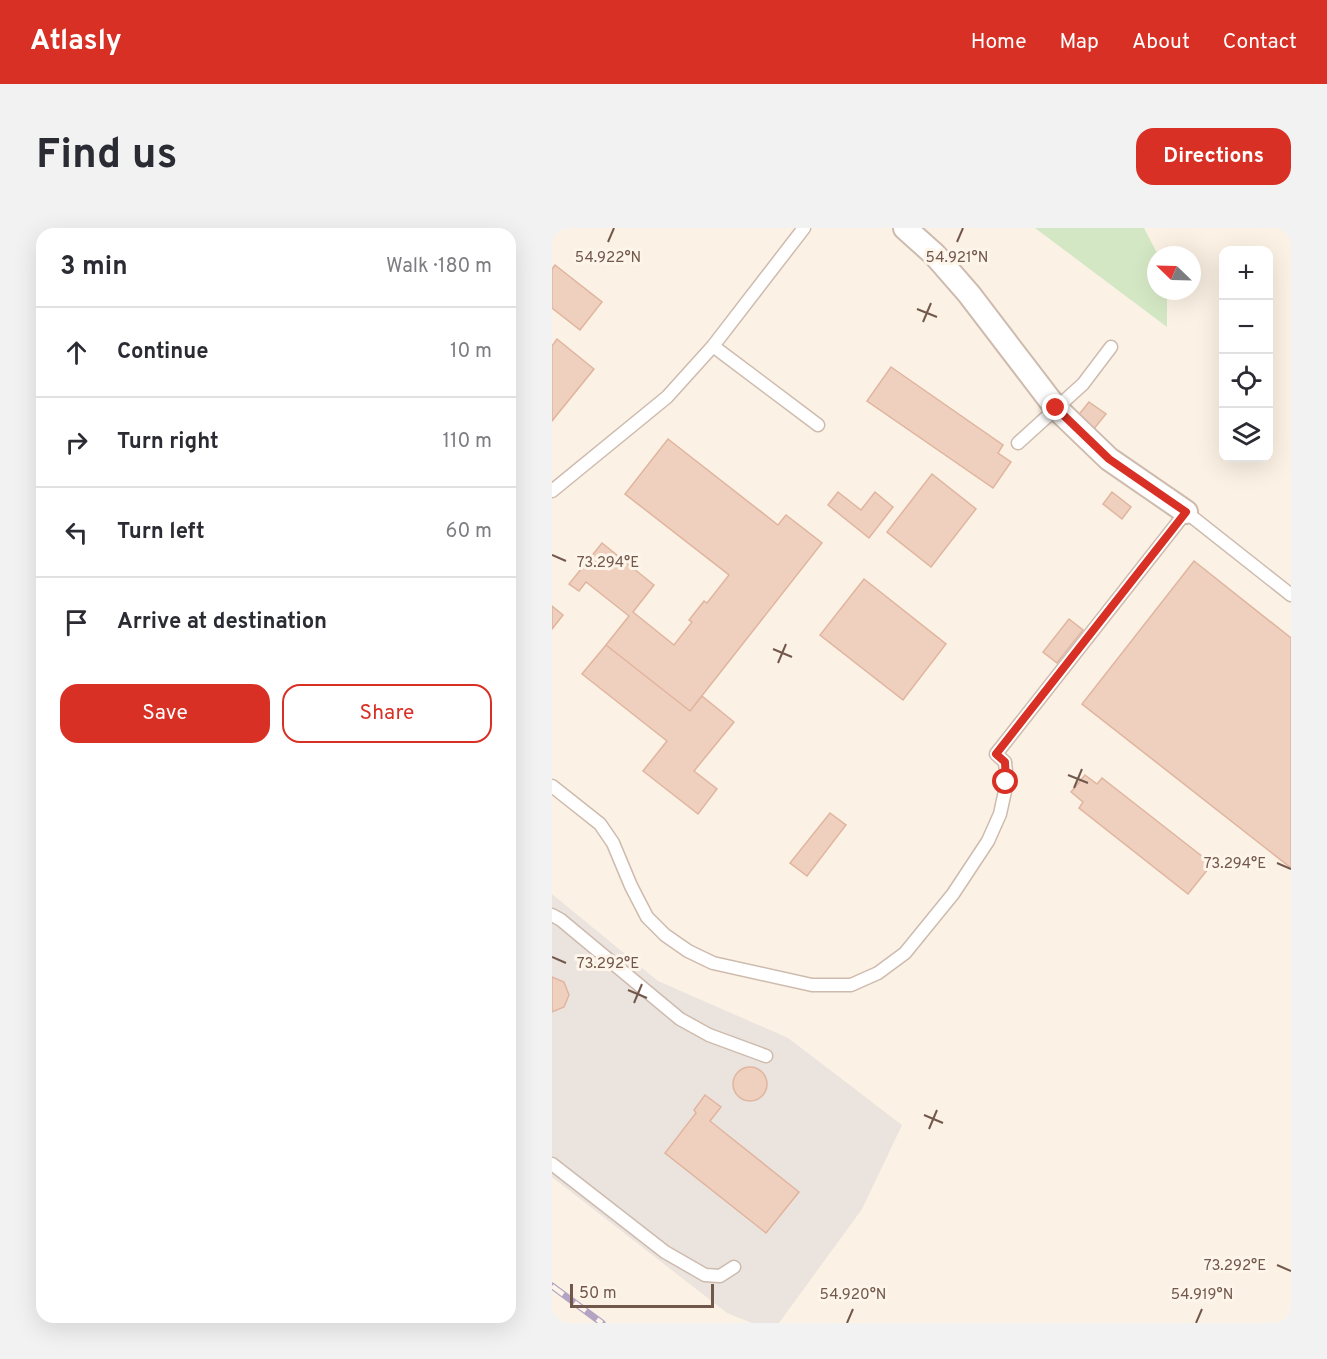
<!DOCTYPE html>
<html lang="en">
<head>
<meta charset="utf-8">
<style>
  :root { --surface:#fff; --page:#f2f2f3; --text:#2b2b33; --muted:#7c7c81; --line:#e1e1e2; --accent:#d93025 }
  body { margin:0; font-family:Overpass,sans-serif; background:var(--page); color:var(--text) }
  .controls { position:absolute; right:18px; top:18px; display:grid; overflow:hidden; border-radius:12px; box-shadow:0 6px 24px #0002 }
  .controls button { width:54px; height:54px; display:grid; place-items:center; padding:0; border:0; border-bottom:2px solid var(--line); background:var(--surface); color:var(--text); font:30px sans-serif }
  .compass { position:absolute; left:595px; top:18px; width:54px; height:54px; border-radius:50%; background:var(--surface); box-shadow:0 6px 24px #0002; rotate:293deg }
  .scale { position:absolute; left:18px; bottom:15px; width:144px; box-sizing:border-box; padding-left:6px; border:3px solid #72574b; border-top:0; font-size:16px; line-height:21px; white-space:nowrap; color:#72574b; -webkit-text-stroke:4px #fef5ea; paint-order:stroke }
  .stop { position:absolute; width:18px; height:18px; margin:-14px; border:4px solid #d93025; border-radius:50%; background:#fff }
  .stop.end { background:#d93025; border-color:#fff; box-shadow:0 2px 6px #0008 }
  .list { margin:0; padding:0; list-style:none }
  h2 { display:flex; justify-content:space-between; align-items:center; height:78px; margin:0; padding:0 24px; font-size:26px }
  h2 small { font-size:20px; font-weight:400; color:var(--muted) }
  .list li { display:grid; grid-template-columns:39px 1fr auto; gap:18px; align-items:center; box-sizing:border-box; height:90px; padding:0 24px; border-top:2px solid var(--line) }
  .list b { display:block; font-size:22px; white-space:nowrap }
  .list em { font-size:20px; font-style:normal; color:var(--muted) }
  .actions { display:flex; gap:12px; padding:18px 24px }
  .actions a { flex:1; padding:14px 0; border:2px solid var(--accent); border-radius:18px; text-align:center; font-size:21px; color:var(--accent) }
  .actions .main { background:var(--accent); color:#fff }
  .icon { flex:none; width:33px; height:33px; fill:none; stroke:currentColor; stroke-width:2; stroke-linecap:round; stroke-linejoin:round }
  .map { position:relative; flex:none; width:739px; height:1095px; overflow:hidden; border-radius:18px }
  header { display:flex; align-items:center; gap:36px; box-sizing:border-box; height:84px; padding:0 30px; background:var(--accent); color:#fff }
  header strong { font-size:28px }
  nav { display:flex; gap:33px; margin-inline-start:auto; font-size:21px }
  .intro { display:flex; align-items:center; justify-content:space-between; box-sizing:border-box; height:144px; padding:0 36px }
  h1 { margin:0; font-size:42px }
  .button { padding:15px 27px; border-radius:18px; background:var(--accent); color:#fff; font-size:21px; font-weight:700 }
  main { display:flex; gap:36px; padding:0 36px }
  aside { flex:1; background:var(--surface); border-radius:18px; box-shadow:0 6px 24px #0002 }
  .map>svg:first-child { display:block }
  .industrial { fill:#ebe4de }
  .green { fill:#d4e7c4 }
  .building { fill:#efcfbd; stroke:#e0b59f; stroke-width:1.5 }
  .lines { fill:none; stroke-linecap:round; stroke-linejoin:round }
  .service-casing { stroke:#cebbae; stroke-width:15 }
  .minor-casing { stroke:#cebbae; stroke-width:26 }
  .service { stroke:#fff; stroke-width:12 }
  .minor { stroke:#fff; stroke-width:22 }
  .rail-casing { stroke:#b3a4c3; stroke-width:7 }
  .rail { stroke:#fef5ea; stroke-width:4.5; stroke-dasharray:14; stroke-linecap:butt }
  .route { stroke:#d93025; stroke-width:8 }
  .ticks { fill:none; stroke:#72574b; stroke-width:2 }
  .ticks-label { font-size:15px; text-anchor:middle; fill:#72574b; stroke:#fef5ea; stroke-width:6; stroke-linejoin:round; paint-order:stroke }
</style>
</head>
<body>
<header>
<strong>Atlasly</strong>
<nav><a>Home</a><a>Map</a><a>About</a><a>Contact</a></nav>
</header>
<div class="intro"><h1>Find us</h1><a class="button">Directions</a></div>
<main>
<aside>
<h2>3 min<small>Walk · 180 m</small></h2>
<ul class="list">
<li><svg class="icon" aria-label="ahead" viewBox="0 0 24 24"><path d="M12 20V5M6 11l6-6 6 6"/></svg><div><b>Continue</b></div><em>10 m</em></li>
<li><svg class="icon" aria-label="right" viewBox="0 0 24 24"><path d="M7 20v-9h11M14 6l5 5-5 5"/></svg><div><b>Turn right</b></div><em>110 m</em></li>
<li><svg class="icon" aria-label="left" viewBox="0 0 24 24"><path d="M17 20v-9H6M10 6l-5 5 5 5"/></svg><div><b>Turn left</b></div><em>60 m</em></li>
<li><svg class="icon" aria-label="arrive" viewBox="0 0 24 24"><path d="M6 21V4h12l-3 4 3 4H6"/></svg><div><b>Arrive at destination</b></div></li>
</ul>
<div class="actions"><a class="main">Save</a><a>Share</a></div>
</aside>
<div class="map">
<svg width="739" height="1095" viewBox="0 0 739 1095">
  <rect width="100%" height="100%" fill="#fbf1e4"/>
  <path class="industrial" d="M0,666L106,753L236,810L350,897L310,981L227,1095H200L175,1085L0,949Z"/>
  <path class="green" d="M483,0H592L606,27H604V63H615V99Z"/>
  <path class="building" d="M3,37L50,74L28,102L0,80V41Z
    M5,111L42,141L0,193V118Z
    M339,139L451,217L446,225L459,234L441,260L315,173Z
    M537,174L554,186L541,202L525,189Z
    M116,211L226,297L234,287L270,315L138,483L54,417L77,388L34,354L27,363L17,356L50,315L102,357L81,384L122,417L140,394L137,392L152,373L155,375L177,347L73,266Z
    M380,246L424,281L379,339L335,304Z
    M286,264L309,282L323,264L341,279L317,310L276,277Z
    M560,264L579,279L570,291L551,276Z
    M642,333L739,410V640L530,476Z
    M312,351L394,416L351,472L268,407Z
    M0,378L11,387L0,401Z
    M517,391L531,402L505,435L491,424Z
    M54,417L138,483L150,468L182,494L142,543L165,561L146,586L91,543L115,513L30,446Z
    M533,547L545,556L550,550L660,636L636,666L527,580L531,574L519,564Z
    M278,585L294,597L255,648L238,635Z
    M0,749L12,754L17,767L12,779L0,784Z
    M181 856a17 17 0 1 1 34 0a17 17 0 1 1-34 0Z
    M153,867L169,879L158,893L247,964L214,1005L113,925L144,885L142,882Z"/>
  <g class="lines">
    <g class="service-casing">
      <path id="service" d="M161,118L266,197
        M466,215L531,156L559,119
        M0,263L115,169L161,118L252,0
        M0,558L48,596L61,615L79,658L95,689L113,707L136,723L161,735L260,757H299L326,745L353,725L401,666L436,613L448,586L455,554L453,534L444,526L634,284L739,367
        M0,687L9,692L128,791L157,807L214,828
        M0,936L113,1024L153,1047L168,1048L182,1039"/>
    </g>
    <g class="minor-casing">
      <path id="minor" d="M353,0L383,27L417,66L504,180L557,231L634,284"/>
    </g>
    <use href="#service" class="service"/>
    <use href="#minor" class="minor"/>
    <g class="rail-casing">
      <path id="rail" d="M0,1058L50,1095"/>
    </g>
    <use href="#rail" class="rail"/>
  </g>
  <g class="lines">
    <path class="route" d="M454,554L453,534L444,526L634,284L557,231L504,180"/>
  </g>
  <path class="ticks" d="M56,14L62,0M405,14L411,0M365,81L385,89M371,94L379,75M0,327L14,333M221,421L240,429M226,435L234,416M516,547L536,555M522,560L530,541M725,635L739,641M0,729L14,735M76,762L95,770M82,775L90,756M372,887L391,895M377,901L385,882M725,1037L739,1043M295,1095L301,1081M644,1095L650,1081"/>
  <g class="ticks-label">
    <text x="56" y="34">54.922°N</text>
    <text x="405" y="34">54.921°N</text>
    <text x="56" y="339">73.294°E</text>
    <text x="683" y="640">73.294°E</text>
    <text x="56" y="740">73.292°E</text>
    <text x="683" y="1042">73.292°E</text>
    <text x="301" y="1071">54.920°N</text>
    <text x="650" y="1071">54.919°N</text>
  </g>
</svg>
<div class="controls">
<button>+</button>
<button>−</button>
<button><svg class="icon" aria-label="locate" viewBox="0 0 24 24"><circle cx="12" cy="12" r="6"/><path d="M12 2v4M12 18v4M2 12h4M18 12h4"/></svg></button>
<button><svg class="icon" aria-label="layers" viewBox="0 0 24 24"><path d="M12 4l9 5-9 5-9-5zM3 14l9 5 9-5"/></svg></button>
</div>
<svg class="compass" viewBox="-18 -18 36 36"><path d="M0-13l5 13h-10z" fill="#e53935"/><path d="M0 13l5-13h-10z" fill="#7c7c81"/></svg>
<div class="scale">50 m</div>
<div class="stop" style="left:454px;top:554px"></div>
<div class="stop end" style="left:504px;top:180px"></div>
</div>
</main>
</body>
</html>
